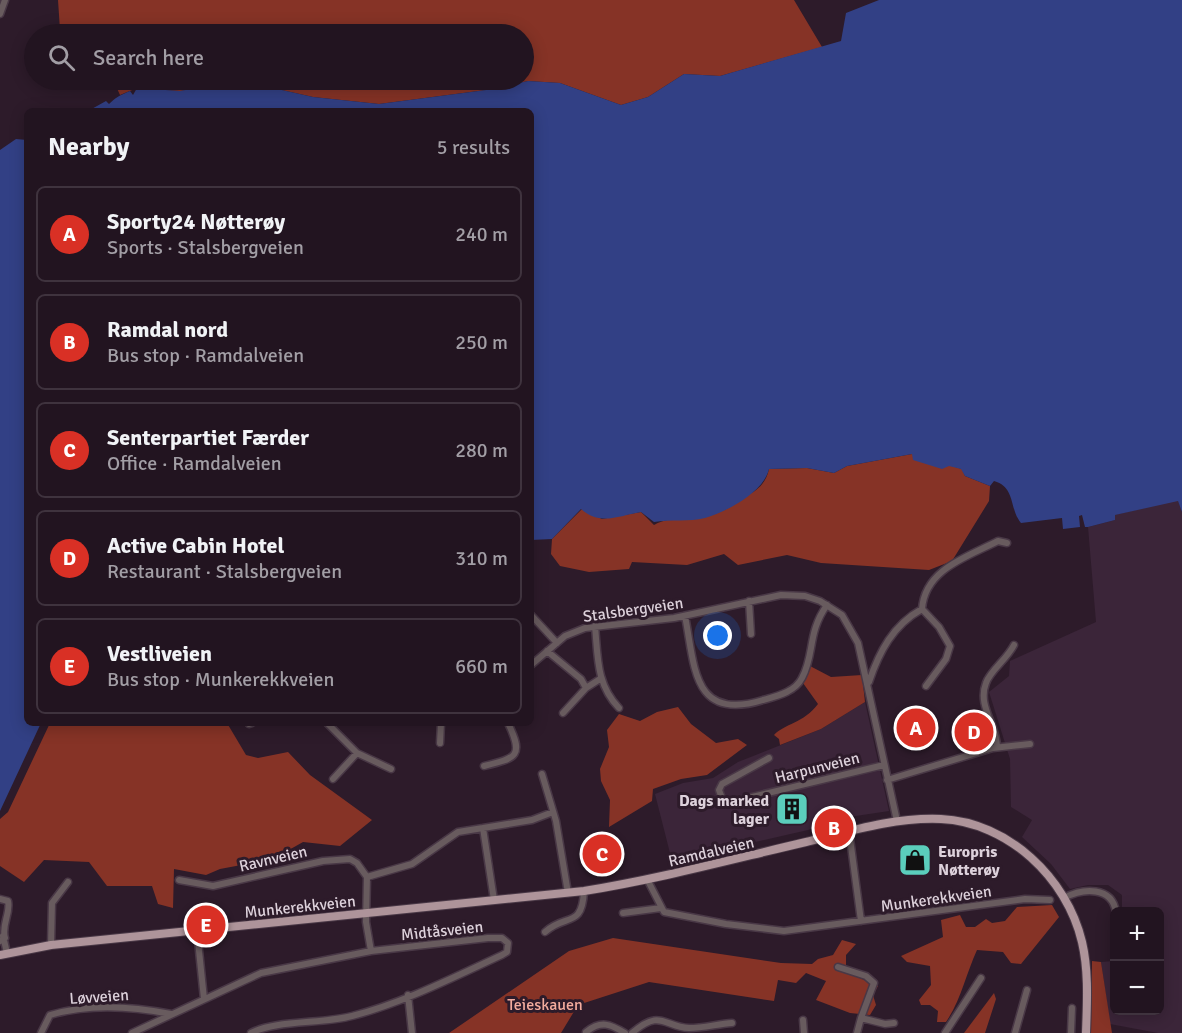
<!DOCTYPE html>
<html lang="en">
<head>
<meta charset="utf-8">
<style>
  :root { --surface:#221420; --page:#2a1d29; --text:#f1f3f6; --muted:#a29ea5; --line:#3f333e; --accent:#d93025 }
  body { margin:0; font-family:Signika,sans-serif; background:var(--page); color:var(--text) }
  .controls { position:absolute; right:18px; bottom:18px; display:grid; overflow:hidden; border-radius:9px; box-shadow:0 3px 15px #0003 }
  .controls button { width:54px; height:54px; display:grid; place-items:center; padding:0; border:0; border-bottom:2px solid var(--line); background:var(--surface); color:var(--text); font:30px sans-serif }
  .you { position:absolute; left:718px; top:636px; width:21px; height:21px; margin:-15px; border:4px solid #fff; border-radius:50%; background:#1a73e8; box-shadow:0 0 0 9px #1a73e833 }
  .badge { display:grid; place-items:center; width:39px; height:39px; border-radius:50%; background:var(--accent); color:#fff; font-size:20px; font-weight:700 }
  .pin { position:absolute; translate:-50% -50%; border:3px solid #fff; box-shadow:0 2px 6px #0006 }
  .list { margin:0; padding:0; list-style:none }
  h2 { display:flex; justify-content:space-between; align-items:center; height:78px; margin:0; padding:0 24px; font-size:26px }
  h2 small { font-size:20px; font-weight:400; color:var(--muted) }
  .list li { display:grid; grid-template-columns:39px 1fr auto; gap:18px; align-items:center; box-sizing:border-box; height:96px; margin:0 12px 12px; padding:0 12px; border:2px solid var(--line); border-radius:9px }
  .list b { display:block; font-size:22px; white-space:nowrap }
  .list p { margin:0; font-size:20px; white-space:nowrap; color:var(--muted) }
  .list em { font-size:20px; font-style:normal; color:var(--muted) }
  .icon { flex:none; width:33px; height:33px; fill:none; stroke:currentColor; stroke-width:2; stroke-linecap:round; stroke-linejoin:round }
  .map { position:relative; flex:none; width:1182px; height:1033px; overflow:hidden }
  .search { position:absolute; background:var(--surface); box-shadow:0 3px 15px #0003; left:24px; top:24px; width:510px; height:66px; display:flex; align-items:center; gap:15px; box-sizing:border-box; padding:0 21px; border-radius:33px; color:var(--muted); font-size:22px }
  .panel { position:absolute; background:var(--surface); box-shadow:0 3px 15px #0003; left:24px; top:108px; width:510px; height:618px; border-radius:9px }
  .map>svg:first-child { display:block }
  .built { fill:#3b2539 }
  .forest { fill:#863326 }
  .water { fill:#324085 }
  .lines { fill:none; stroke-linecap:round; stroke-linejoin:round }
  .minor-casing { stroke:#493846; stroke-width:9 }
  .major-casing { stroke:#493846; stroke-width:10 }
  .minor { stroke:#685b5e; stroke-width:6 }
  .major { stroke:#ae949a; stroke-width:8 }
  .labels { text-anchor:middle; stroke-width:6; stroke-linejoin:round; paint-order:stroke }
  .street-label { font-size:16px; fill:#ddd1db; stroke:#2d1b2a }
  .poi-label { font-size:16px; font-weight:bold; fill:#ddd1db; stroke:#2d1b2a; text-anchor:end }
  .park-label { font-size:16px; fill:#f4ac9e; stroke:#2d1b2a }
</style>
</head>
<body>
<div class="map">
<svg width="1182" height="1033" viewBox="0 0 1182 1033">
  <rect width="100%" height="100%" fill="#2d1b2a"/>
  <path class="built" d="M1178,500L1182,512V1033H1158L1110,1024L1101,962L1114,961V1010H1160V912L1122,911V895L1108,885H1088L1070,889L1051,864L1022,837L1032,820L1011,807L1010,759L989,692L1009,676L1010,661L1096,622L1088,527L1115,520L1114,515Z
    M865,702L889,811L849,817L808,830L672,861L655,794L683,783L713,778L738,762L821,729Z"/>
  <path class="forest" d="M58,0H794L822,47L720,76L684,74L648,97L621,105L560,83L528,81L486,90L379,104L313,97L237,80H524V34H71L60,30Z
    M101,80H229L202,88L180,91L137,88L120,95L115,84Z
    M912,454L962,469L965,476L990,486L989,501L952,561L929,570L821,563L787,555L738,565L724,554L687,565L632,562L629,569L589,572L560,566L551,554L552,539L582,509L602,519L641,512L654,525C674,514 704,519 726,509C733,506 739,500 746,496C758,490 766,483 769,469L807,468L834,473L847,466Z
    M810,666L831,677L862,675L865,702L821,729L780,745L779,739L774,735C784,724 804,723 818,704L803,683Z
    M678,707L691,724L716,743L738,739L747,745L707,775L681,779L653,789L652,801L609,827L610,800L601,781L600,769L609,747L607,730L619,714L640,721L657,712Z
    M50,723H227L246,755L258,758L288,752L310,775L372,820L340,846L303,842L273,859L220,869L206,875L174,869L173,908L158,904L152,886H107L89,862L44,860L24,882L0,866V819L8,812Z
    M1052,905L1059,917L1021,964L1011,963L1003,952L977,950C966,974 961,1000 946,1022H937L938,1011L930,1005H921L919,1000L931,985L930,966L907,962L901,956L943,937L941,920L960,915L966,927H975L986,919L992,923L1005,921L1017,907Z
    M613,938L781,963L812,964L818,959L833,955L842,940L856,944L846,955V972L878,986L873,995L876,1005L870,1015L850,1013L816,1000L826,981L806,973L796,983L778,980L774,1001L649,982L578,1005L561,1033H449L569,951Z
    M1092,961L1101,962L1112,1033H1091Z
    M994,993L996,999L985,1033H964Z"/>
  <path class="water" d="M879,0H1182V512L1178,501L1115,515V520L1088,527H1085L1082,515L1079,516L1080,527L1063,529L1062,518L1021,523C1009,509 1016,487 994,481L990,486L965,476L961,469L949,466L942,469L913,460L912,454L847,466L834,473L807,468L769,469C764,492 726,512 705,518C689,522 670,519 654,522L641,512C618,516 600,526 581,509L552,539L531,540V111H88L106,101L109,104C115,98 120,95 130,91L133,95L137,88L180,91L238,80L313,97L379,104L486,90L528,81L560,83L621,105L648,97L684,74L720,76L841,41L846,13Z
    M16,139L27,140V723H41L0,811V150Z"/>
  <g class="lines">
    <g class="minor-casing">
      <path id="minor" d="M0,14L5,0
        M749,601L751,634
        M922,609C925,569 967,557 998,541L1007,543
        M531,615L557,643
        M685,616C695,666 692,722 763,700C777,696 795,692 802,678C815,654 807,633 827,605
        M595,626C598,657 596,684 619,708
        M547,651L581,679L586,688
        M531,665L565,636L585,628L674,618L781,595L805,596L820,601L842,615L858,643L897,821
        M869,682C879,652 893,625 922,609L939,627L950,646L946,659L926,686
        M563,713L586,688L600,679
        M327,723L357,753L391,769
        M249,724L252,723
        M440,743L441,723
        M997,747C997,725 977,706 986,683C990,671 1007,659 1014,645
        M769,758L722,784L719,790L723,801L731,802L884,765
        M484,766C517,758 524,756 508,723
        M542,774L556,821L568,893
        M333,779L357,753
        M887,780L993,748L1030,744
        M483,828L532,820L553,812
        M849,831L861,921
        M367,877L412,864L458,832L483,828L494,900
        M647,879L664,912L726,924L784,931L1025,899L1050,900
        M179,880L213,886L323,861L350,859L357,863L367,877L366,922L371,951L488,938H502L508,943L507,952L502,955C454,977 403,1003 352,1016C323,1024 275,1020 251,1033
        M1064,898C1083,888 1112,886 1116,912
        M0,899L8,901C11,913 1,925 5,938L0,941
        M623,913L661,908
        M197,931L204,999
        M545,932C566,913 582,929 584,891
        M3,936L7,953
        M51,945L52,903L68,882
        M838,967L866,976L874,983L861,1018
        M408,995L412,1033
        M803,1020L804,1033
        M586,1032C601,1020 610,1024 625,1033
        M41,1033L50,1015C90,1003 131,1006 171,1014
        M132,1033L261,973L371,951
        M632,1033C661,1008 664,1027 689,1028C703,1028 718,1024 732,1023
        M857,1033L861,1018L885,1024L894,1023
        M945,1033L981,978
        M1015,1033L1027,990
        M1071,1033L1072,1008"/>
    </g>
    <g class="major-casing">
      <path id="major" d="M0,955L51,945L584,891C659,879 733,859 806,842C850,831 895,817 941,819C1008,822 1067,878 1082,942C1089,972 1087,1003 1086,1033"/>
    </g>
    <use href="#minor" class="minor"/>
    <use href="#major" class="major"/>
  </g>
  <defs>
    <g id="building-square" transform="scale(1.725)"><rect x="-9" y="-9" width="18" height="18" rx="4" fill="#5bcebc" stroke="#2d1b2a"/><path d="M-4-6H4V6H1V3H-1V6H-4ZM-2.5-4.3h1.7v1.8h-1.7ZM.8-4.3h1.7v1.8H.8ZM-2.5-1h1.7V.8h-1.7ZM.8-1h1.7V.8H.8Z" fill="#111"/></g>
    <g id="shop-square" transform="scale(1.725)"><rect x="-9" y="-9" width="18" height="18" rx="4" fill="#5bcebc" stroke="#2d1b2a"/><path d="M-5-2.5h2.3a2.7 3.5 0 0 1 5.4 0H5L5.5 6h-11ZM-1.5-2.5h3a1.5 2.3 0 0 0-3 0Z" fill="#111"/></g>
  </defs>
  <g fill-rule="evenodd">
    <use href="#building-square" x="792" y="809"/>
    <use href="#shop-square" x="915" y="860"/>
  </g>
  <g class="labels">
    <g class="street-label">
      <text transform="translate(633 609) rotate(-8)" y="6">Stalsbergveien</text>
      <text transform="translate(817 767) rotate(-14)" y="6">Harpunveien</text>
      <text transform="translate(711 851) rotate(-13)" y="6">Ramdalveien</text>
      <text transform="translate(273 858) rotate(-13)" y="6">Ravnveien</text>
      <text transform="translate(936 898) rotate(-8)" y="6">Munkerekkveien</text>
      <text transform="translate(300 906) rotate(-6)" y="6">Munkerekkveien</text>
      <text transform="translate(442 930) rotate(-6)" y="6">Midtåsveien</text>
      <text transform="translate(99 996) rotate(-4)" y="6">Løvveien</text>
    </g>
    <g class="poi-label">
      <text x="769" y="806">Dags marked<tspan x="769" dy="18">lager</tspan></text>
      <text x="938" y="857" text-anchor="start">Europris<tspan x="938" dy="18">Nøtterøy</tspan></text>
    </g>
    <g class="park-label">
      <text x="545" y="1010">Teieskauen</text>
    </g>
  </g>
</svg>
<div class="controls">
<button>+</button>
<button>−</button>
</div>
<div class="you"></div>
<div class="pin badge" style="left:916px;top:728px">A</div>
<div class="pin badge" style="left:834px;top:828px">B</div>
<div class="pin badge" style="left:602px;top:854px">C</div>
<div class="pin badge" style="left:974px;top:732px">D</div>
<div class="pin badge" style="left:206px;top:925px">E</div>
<div class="search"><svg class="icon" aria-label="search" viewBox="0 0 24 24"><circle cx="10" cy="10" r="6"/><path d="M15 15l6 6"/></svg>Search here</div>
<section class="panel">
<h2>Nearby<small>5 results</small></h2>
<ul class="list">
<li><span class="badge">A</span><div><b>Sporty24 Nøtterøy</b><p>Sports · Stalsbergveien</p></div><em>240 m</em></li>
<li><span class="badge">B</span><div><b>Ramdal nord</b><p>Bus stop · Ramdalveien</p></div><em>250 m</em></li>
<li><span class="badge">C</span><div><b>Senterpartiet Færder</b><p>Office · Ramdalveien</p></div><em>280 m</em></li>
<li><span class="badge">D</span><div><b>Active Cabin Hotel</b><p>Restaurant · Stalsbergveien</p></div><em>310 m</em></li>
<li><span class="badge">E</span><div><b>Vestliveien</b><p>Bus stop · Munkerekkveien</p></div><em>660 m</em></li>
</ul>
</section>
</div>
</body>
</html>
